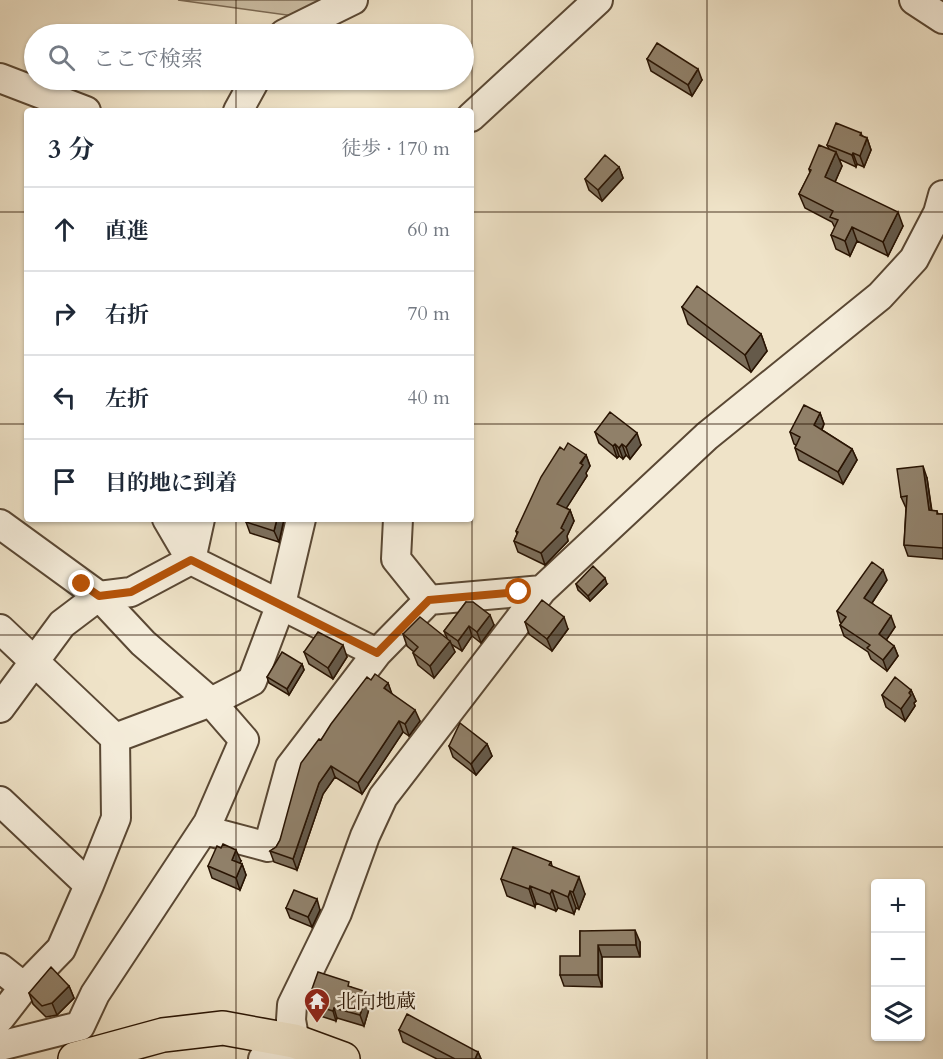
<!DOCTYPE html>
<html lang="ja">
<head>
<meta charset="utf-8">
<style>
  :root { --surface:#fff; --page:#f6f6f7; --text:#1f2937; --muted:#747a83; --line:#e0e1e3 }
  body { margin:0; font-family:Cardo,"Noto Serif JP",serif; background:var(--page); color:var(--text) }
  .controls { position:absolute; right:18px; bottom:18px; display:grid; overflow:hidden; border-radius:6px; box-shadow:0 2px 4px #0004 }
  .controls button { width:54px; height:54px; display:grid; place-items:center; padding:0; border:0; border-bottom:2px solid var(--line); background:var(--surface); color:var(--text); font:30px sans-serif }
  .stop { position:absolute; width:18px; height:18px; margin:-14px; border:4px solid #b45309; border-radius:50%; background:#fff }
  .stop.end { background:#b45309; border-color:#fff; box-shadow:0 2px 6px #0008 }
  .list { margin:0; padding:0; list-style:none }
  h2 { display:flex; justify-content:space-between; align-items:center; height:78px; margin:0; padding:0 24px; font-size:26px }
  h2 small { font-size:20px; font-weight:400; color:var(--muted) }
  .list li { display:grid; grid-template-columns:39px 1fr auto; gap:18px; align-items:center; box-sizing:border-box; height:84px; padding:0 24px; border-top:2px solid var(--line) }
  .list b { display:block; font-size:22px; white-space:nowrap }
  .list em { font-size:20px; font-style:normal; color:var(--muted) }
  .icon { flex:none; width:33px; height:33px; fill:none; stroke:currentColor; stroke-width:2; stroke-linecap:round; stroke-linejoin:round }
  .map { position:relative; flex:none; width:943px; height:1059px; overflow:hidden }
  .search { position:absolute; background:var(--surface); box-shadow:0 2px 4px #0004; left:24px; top:24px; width:450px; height:66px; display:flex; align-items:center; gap:15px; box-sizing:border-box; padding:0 21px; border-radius:33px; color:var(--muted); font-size:22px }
  .panel { position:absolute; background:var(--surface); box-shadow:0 2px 4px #0004; left:24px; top:108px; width:450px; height:414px; border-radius:6px }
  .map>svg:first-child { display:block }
  .green { fill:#cdc0a7; stroke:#7b6a55; stroke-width:1.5 }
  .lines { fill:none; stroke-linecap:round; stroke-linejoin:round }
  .minor-casing { stroke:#5a4834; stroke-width:32 }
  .major-casing { stroke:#291403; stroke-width:36 }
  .minor { stroke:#f5eddb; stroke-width:28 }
  .major { stroke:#efe3c8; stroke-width:33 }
  .wall { fill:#7c6e5a; stroke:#291403; stroke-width:1.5 }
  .shaded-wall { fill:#655a4a; stroke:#291403; stroke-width:1.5 }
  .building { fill:#908069; stroke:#291403; stroke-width:1.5 }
  .route { stroke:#b45309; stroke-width:8 }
  .grid { fill:none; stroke:#291403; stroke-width:1.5; stroke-opacity:0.55 }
  .labels { text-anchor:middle; stroke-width:4.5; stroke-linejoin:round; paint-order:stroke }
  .poi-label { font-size:20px; fill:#291403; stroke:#f5eddb; text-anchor:start }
</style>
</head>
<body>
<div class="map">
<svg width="943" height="1059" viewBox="0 0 943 1059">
  <rect width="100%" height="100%" fill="#efe3c8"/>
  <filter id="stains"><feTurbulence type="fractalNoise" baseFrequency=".00333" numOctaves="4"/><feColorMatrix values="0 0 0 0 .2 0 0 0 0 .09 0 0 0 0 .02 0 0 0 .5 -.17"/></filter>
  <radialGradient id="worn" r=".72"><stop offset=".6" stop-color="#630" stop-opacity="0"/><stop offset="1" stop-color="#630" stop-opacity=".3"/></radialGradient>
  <path class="green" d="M178,0H334L316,19Z"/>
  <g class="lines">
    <g class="minor-casing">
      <path id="minor" d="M914,0L943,19
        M284,34L353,0
        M0,78L86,111
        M238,111L255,80
        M471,117L598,0
        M167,519L191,560L377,653L290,767L268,847L204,830
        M398,519L396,559L429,600L542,590
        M0,524L99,596L143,643L211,702L244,740L208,823L95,994L80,1026L0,1046
        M0,629L115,738
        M377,653L429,600
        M0,708L62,624L99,596L131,592L191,560L200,519
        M0,801L89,885
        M0,968L24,987
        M0,1018L24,987L61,949L89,885L116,818L115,738L211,702L252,681L281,604L301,519
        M263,1059L294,1041
        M298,1059L291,1020L292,1005L337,913L365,836L383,797L542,590L707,436L880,296L914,259L938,213L943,195"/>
    </g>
    <g class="major-casing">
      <path id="major" d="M75,1059L163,1035L223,1028L294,1041L343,1059"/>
    </g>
    <use href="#minor" class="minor"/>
    <use href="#major" class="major"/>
  </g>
  <path class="wall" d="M647,59L702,80L692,96L651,71Z
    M862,136L867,138L871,150L864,167L857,164L856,167L839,159L842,166L835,182L903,226L888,256L857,241L850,256L836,249L831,235L835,228L832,222L805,208L799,194L810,173L809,169L829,149L827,145Z
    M619,167L623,178L602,201L589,190L585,179Z
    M682,307L761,334L767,351L751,372L688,324Z
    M820,413L824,424L822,430L852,449L857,460L843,484L799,460L795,448L796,445L794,444L790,432Z
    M595,432L641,445L630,459L626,455L623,459L619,456L617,458L599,443Z
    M564,450L586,455L590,466L586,473L587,476L566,508L570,510L574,521L567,536L568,541L545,565L518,552L514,541L517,534L516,531Z
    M927,478L932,511H937L938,514H943V559L908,556L904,545L906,508L901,497Z
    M284,519L279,542L250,533L246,522Z
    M887,580L872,603L895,627L886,640L894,646L898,656L887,671L871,659L868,652L844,636L840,625L842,623L840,622L837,611Z
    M576,584H607L590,601L578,590Z
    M466,602L494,625L481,643L472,636L462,651L451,644L455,652L434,678L418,665L413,653L414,652L407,646L403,634L447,638L444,631Z
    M525,622L568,629L552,651L529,634Z
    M304,652L347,657L333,679L309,664Z
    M302,664L304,670L289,695L269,683L267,677Z
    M371,680L388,683L391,693L420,721L409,736L403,732L362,794L335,777L323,794L297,870L274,862L270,851L276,847L280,840L321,740Z
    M911,690L916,701L914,703L915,706L905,721L886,707L882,695Z
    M487,744L492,756L476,775L453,757L449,746Z
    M241,861L240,863L242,864L246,875L240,890L212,878L208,866Z
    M551,862L552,866L585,894L579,909L576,908L574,914L558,908L556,911L536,903L535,907L507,896L501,879Z
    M286,908L320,910L312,927L290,918Z
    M580,931L640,942V957H602V987L564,986L560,975L580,956Z
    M69,986L74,998L57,1015L46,1017L33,1004L29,993Z
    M351,987L371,1002L364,1026L337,1018L336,1021L311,1013L307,1003Z
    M399,1030L478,1052L481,1059H437L403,1042Z"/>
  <path class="shaded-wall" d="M698,69L702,80L692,96L688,85Z
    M861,133L865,144L867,138L871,150L864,167L860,156V135Z
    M836,152L842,166L831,191L825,177Z
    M853,153L857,164L856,167L852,155Z
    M619,167L623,178L602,201L598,190Z
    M898,212L903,226L888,256L883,242Z
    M852,227L857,241L850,256L845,241Z
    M761,334L767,351L751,372L745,355Z
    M820,413L824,424L818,437L814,425Z
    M637,433L641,445L630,459L626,447Z
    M615,444L619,456L617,458L613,446Z
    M622,444L626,455L623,459L619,448Z
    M852,449L857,460L843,484L838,472Z
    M586,455L590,466L586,473L587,476L562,515L557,504Z
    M923,466L927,478L933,522L929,510Z
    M570,510L574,521L567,536L568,541L545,565L541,553L561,528Z
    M277,519H284L279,542L274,531Z
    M883,570L887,580L868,609L864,598Z
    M605,578L607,584L590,601L588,596Z
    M490,615L494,625L481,643L477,632Z
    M891,616L895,627L883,645L879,634Z
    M564,617L568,629L552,651L547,639Z
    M469,626L472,636L462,651L458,641Z
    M450,641L455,652L434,678L430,666Z
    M343,645L347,657L333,679L328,668Z
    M894,646L898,656L887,671L883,660Z
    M302,664L304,670L289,695L287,689Z
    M388,683L392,694L384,688Z
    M911,690L916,701L914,703L915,706L905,721L901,709Z
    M415,710L420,721L409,736L405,724Z
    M399,721L403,732L362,794L358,783Z
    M487,744L492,756L476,775L471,764Z
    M331,766L335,777L323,794L297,870L293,859L319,783Z
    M236,850L241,861L236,871L232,860Z
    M242,864L246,875L240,890L236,878Z
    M579,877L585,894L579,909L573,892Z
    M530,886L536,903L535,907L529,889Z
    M552,890L558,908L556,911L550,894Z
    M570,891L576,908L574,914L568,897Z
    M317,899L320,910L312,927L308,917Z
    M635,930L640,942V957L636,945Z
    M598,945L602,957V987L598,975Z
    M69,986L74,998L57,1015L52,1003Z
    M367,992L371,1002L364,1026L360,1015Z
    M334,1008L337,1018L336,1021L333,1011Z
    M478,1052L481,1059H475Z"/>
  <path class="building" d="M657,43L698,69L688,85L647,59Z
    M836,123L861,133L860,135L867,138L860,156L853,153L852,155L827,145Z
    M819,145L836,152L825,177L898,212L883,242L852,227L845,241L831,235L838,220L830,217L833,211L799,194L811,170L809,169Z
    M605,155L619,167L598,190L585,179Z
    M697,286L761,334L745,355L682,307Z
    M804,405L820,413L814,425L852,449L838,472L795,448L800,437L790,432Z
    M610,412L637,433L626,447L622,444L619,448L615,444L613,446L595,432Z
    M568,443L586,455L580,463L583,465L557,504L570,510L561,528L564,530L541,553L514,541L518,532L516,531L541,477L560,447L564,450Z
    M923,466L929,510L937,511V514H943V548L904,545L907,496L901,497L897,469Z
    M247,519H277L274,531L246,522Z
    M872,562L883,570L864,598L891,616L879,634L894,646L883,660L867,648L870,645L840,625L846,617L837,611Z
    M593,566L605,578L588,596L576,584Z
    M542,600L564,617L547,639L525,622Z
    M466,602H473L490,615L477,632L469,626L458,641L444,631Z
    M420,617L450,641L430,666L413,653L418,647L403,634Z
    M318,632L343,645L328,668L304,652Z
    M282,652L302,664L287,689L267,677Z
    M375,674L388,683L384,688L415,710L405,724L399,721L358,783L331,766L319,783L293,859L270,851L276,847L280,840L301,763L319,739L321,740L331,724L367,677L371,680Z
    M895,677L911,690L909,693L911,695L901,709L882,695Z
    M460,723L487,744L471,764L449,746Z
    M223,844L236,850L232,860L242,864L236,878L208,866L217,846L221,848Z
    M513,847L551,862L549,865L579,877L573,892L570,891L568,897L552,890L550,894L530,886L529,889L501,879Z
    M294,890L317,899L308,917L286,908Z
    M635,930L636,945H598V975H560V956H580V931Z
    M51,967L69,986L52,1003L42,1006L29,993Z
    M318,972L349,982L348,986L367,992L360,1015L334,1008L333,1011L307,1003Z
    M407,1014L478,1052L475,1059H455L399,1030Z"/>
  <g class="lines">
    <path class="route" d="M82,584L99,596L131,592L191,560L377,653L429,600L519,592"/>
  </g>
  <path class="grid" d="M236,0V34M472,0V1059M707,0V1059M236,80V111M0,212H27M471,212H943M0,424H27M471,424H943M236,519V1059M0,635H943M0,847H943"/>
  <defs>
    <g id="temple-pin" transform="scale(1.35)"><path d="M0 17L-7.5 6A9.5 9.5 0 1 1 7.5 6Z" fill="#8f2418" stroke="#f5eddb"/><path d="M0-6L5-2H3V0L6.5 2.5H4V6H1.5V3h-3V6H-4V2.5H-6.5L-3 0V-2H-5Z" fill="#fff"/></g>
  </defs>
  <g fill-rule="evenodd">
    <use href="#temple-pin" x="317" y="1001"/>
  </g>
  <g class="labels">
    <g class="poi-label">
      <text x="336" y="1008">北向地蔵</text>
    </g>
  </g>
  <rect width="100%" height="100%" filter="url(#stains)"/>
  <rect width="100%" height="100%" fill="url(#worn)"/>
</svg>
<div class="controls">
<button>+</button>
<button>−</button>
<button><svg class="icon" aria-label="layers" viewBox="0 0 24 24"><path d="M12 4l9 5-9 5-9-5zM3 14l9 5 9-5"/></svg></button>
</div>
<div class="stop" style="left:519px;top:592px"></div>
<div class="stop end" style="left:82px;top:584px"></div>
<div class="search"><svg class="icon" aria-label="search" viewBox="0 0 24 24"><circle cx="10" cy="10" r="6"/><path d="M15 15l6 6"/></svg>ここで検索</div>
<section class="panel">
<h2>3 分<small>徒歩 · 170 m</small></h2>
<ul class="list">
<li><svg class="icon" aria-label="ahead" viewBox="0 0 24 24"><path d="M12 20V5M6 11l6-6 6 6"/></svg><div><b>直進</b></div><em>60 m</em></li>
<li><svg class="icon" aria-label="right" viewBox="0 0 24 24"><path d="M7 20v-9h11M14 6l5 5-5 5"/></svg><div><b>右折</b></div><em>70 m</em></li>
<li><svg class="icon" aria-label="left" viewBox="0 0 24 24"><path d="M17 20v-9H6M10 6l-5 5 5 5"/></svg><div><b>左折</b></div><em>40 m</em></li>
<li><svg class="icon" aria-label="arrive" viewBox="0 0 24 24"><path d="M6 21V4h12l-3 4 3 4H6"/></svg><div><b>目的地に到着</b></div></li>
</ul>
</section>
</div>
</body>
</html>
